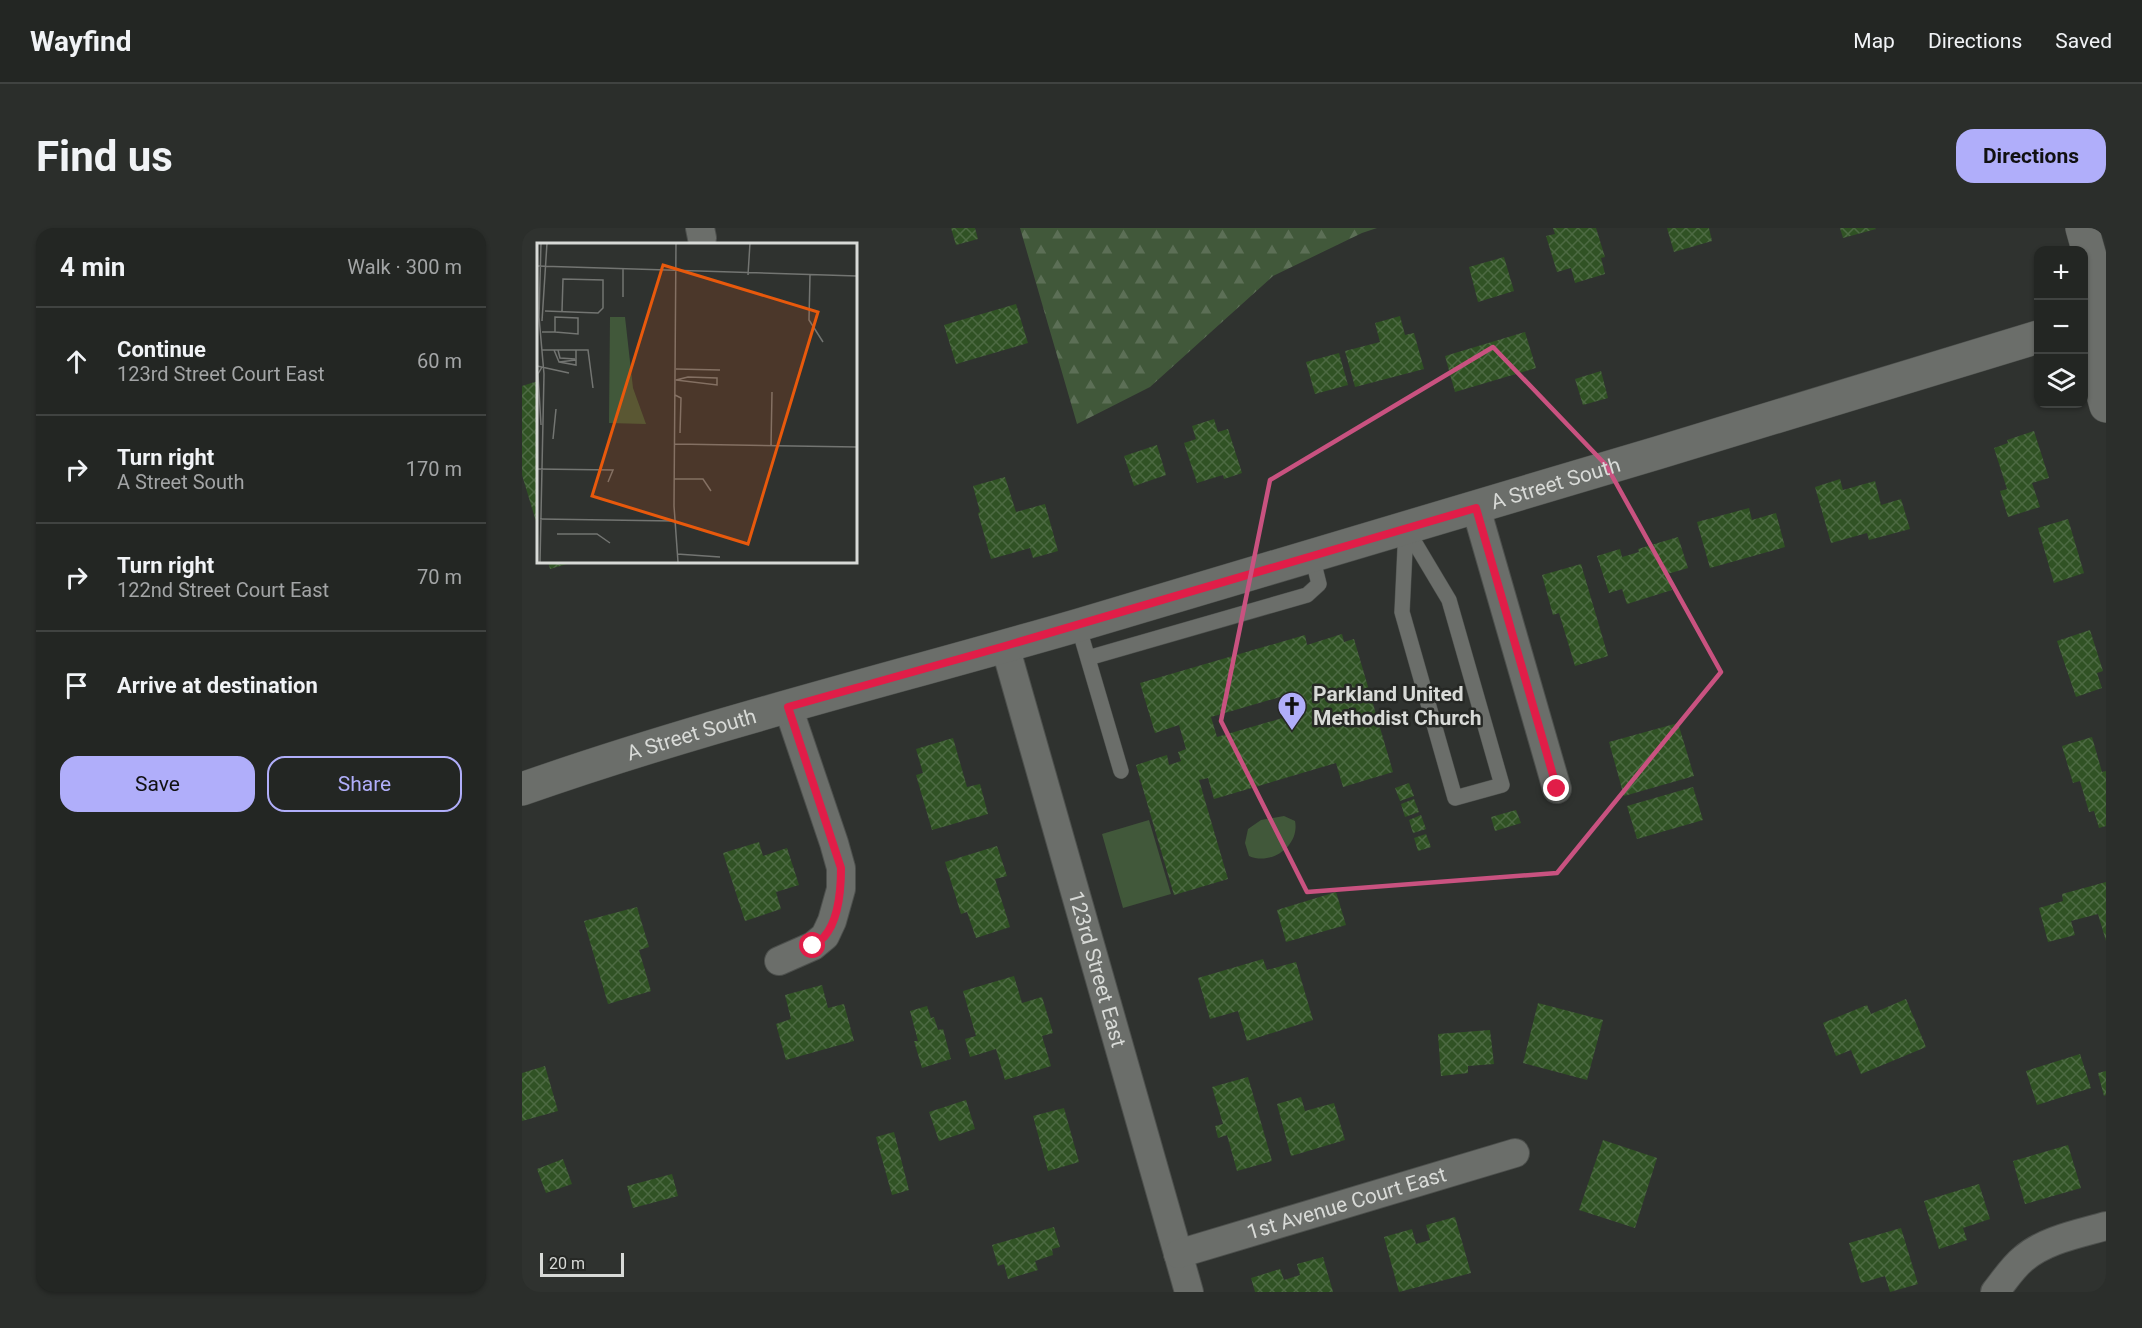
<!DOCTYPE html>
<html lang="en">
<head>
<meta charset="utf-8">
<style>
  :root { --surface:#232623; --page:#2b2e2b; --text:#f1f3f6; --muted:#a3a5a6; --line:#404341; --accent:#b0aefa }
  body { margin:0; font-family:Roboto,sans-serif; background:var(--page); color:var(--text) }
  .controls { position:absolute; right:18px; top:18px; display:grid; overflow:hidden; border-radius:12px; box-shadow:0 2px 4px #0004 }
  .controls button { width:54px; height:54px; display:grid; place-items:center; padding:0; border:0; border-bottom:2px solid var(--line); background:var(--surface); color:var(--text); font:30px sans-serif }
  .scale { position:absolute; left:18px; bottom:15px; width:84px; box-sizing:border-box; padding-left:6px; border:3px solid #d8dad7; border-top:0; font-size:16px; line-height:21px; white-space:nowrap; color:#d8dad7; -webkit-text-stroke:4px #262825; paint-order:stroke }
  .stop { position:absolute; width:18px; height:18px; margin:-14px; border:4px solid #e11d48; border-radius:50%; background:#fff }
  .stop.end { background:#e11d48; border-color:#fff; box-shadow:0 2px 6px #0008 }
  .list { margin:0; padding:0; list-style:none }
  h2 { display:flex; justify-content:space-between; align-items:center; height:78px; margin:0; padding:0 24px; font-size:26px }
  h2 small { font-size:20px; font-weight:400; color:var(--muted) }
  .list li { display:grid; grid-template-columns:39px 1fr auto; gap:18px; align-items:center; box-sizing:border-box; height:108px; padding:0 24px; border-top:2px solid var(--line) }
  .list b { display:block; font-size:22px; white-space:nowrap }
  .list p { margin:0; font-size:20px; white-space:nowrap; color:var(--muted) }
  .list em { font-size:20px; font-style:normal; color:var(--muted) }
  .actions { display:flex; gap:12px; padding:18px 24px }
  .actions a { flex:1; padding:14px 0; border:2px solid var(--accent); border-radius:18px; text-align:center; font-size:21px; color:var(--accent) }
  .actions .main { background:var(--accent); color:#111 }
  .icon { flex:none; width:33px; height:33px; fill:none; stroke:currentColor; stroke-width:2; stroke-linecap:round; stroke-linejoin:round }
  .map { position:relative; flex:none; width:1584px; height:1064px; overflow:hidden; border-radius:18px }
  header { display:flex; align-items:center; gap:36px; box-sizing:border-box; height:84px; padding:0 30px; background:var(--surface); border-bottom:2px solid var(--line) }
  header strong { font-size:28px }
  nav { display:flex; gap:33px; margin-inline-start:auto; font-size:21px }
  .intro { display:flex; align-items:center; justify-content:space-between; box-sizing:border-box; height:144px; padding:0 36px }
  h1 { margin:0; font-size:42px }
  .button { padding:15px 27px; border-radius:18px; background:var(--accent); color:#111; font-size:21px; font-weight:700 }
  main { display:flex; gap:36px; padding:0 36px }
  aside { flex:1; background:var(--surface); border-radius:18px; box-shadow:0 2px 4px #0004 }
  .map>svg:first-child { display:block }
  .forest { fill:url(#forest-firs) }
  .green { fill:#41583a }
  .building { fill:url(#building-cross-hatch); fill-rule:evenodd }
  .lines { fill:none; stroke-linecap:round; stroke-linejoin:round }
  .service-casing { stroke:#4d504d; stroke-width:16 }
  .minor-casing { stroke:#4d504d; stroke-width:30 }
  .tertiary-casing { stroke:#4d504d; stroke-width:34 }
  .service { stroke:#6b6e6a; stroke-width:15 }
  .minor { stroke:#6b6e6a; stroke-width:28 }
  .tertiary { stroke:#6b6e6a; stroke-width:33 }
  .route { stroke:#e11d48; stroke-width:8 }
  .marked { fill:none; stroke:#c95280; stroke-width:4.5; stroke-linejoin:round }
  .labels { text-anchor:middle; stroke-width:5; stroke-linejoin:round; paint-order:stroke }
  .street-label { font-size:21px; fill:#d8dad7; stroke:#262825 }
  .poi-label { font-size:21px; font-weight:bold; fill:#d8dad7; stroke:#262825; text-anchor:start }
  .inset-road { fill:none; stroke:#737572; stroke-width:1.5 }
  .view { fill:#e8590c; fill-opacity:0.15; stroke:#e8590c; stroke-width:3 }
  .inset-edge { fill:none; stroke:#d8dad7; stroke-width:3 }
</style>
</head>
<body>
<header>
<strong>Wayfind</strong>
<nav><a>Map</a><a>Directions</a><a>Saved</a></nav>
</header>
<div class="intro"><h1>Find us</h1><a class="button">Directions</a></div>
<main>
<aside>
<h2>4 min<small>Walk · 300 m</small></h2>
<ul class="list">
<li><svg class="icon" aria-label="ahead" viewBox="0 0 24 24"><path d="M12 20V5M6 11l6-6 6 6"/></svg><div><b>Continue</b><p>123rd Street Court East</p></div><em>60 m</em></li>
<li><svg class="icon" aria-label="right" viewBox="0 0 24 24"><path d="M7 20v-9h11M14 6l5 5-5 5"/></svg><div><b>Turn right</b><p>A Street South</p></div><em>170 m</em></li>
<li><svg class="icon" aria-label="right" viewBox="0 0 24 24"><path d="M7 20v-9h11M14 6l5 5-5 5"/></svg><div><b>Turn right</b><p>122nd Street Court East</p></div><em>70 m</em></li>
<li><svg class="icon" aria-label="arrive" viewBox="0 0 24 24"><path d="M6 21V4h12l-3 4 3 4H6"/></svg><div><b>Arrive at destination</b></div></li>
</ul>
<div class="actions"><a class="main">Save</a><a>Share</a></div>
</aside>
<div class="map">
<svg width="1584" height="1064" viewBox="0 0 1584 1064">
  <defs>
    <pattern id="forest-firs" width="22" height="20" patternUnits="userSpaceOnUse" patternTransform="scale(1.5)"><rect width="22" height="20" fill="#41583a"/><path d="M5 1l3.5 6h-7zM16 11l3.5 6h-7z" fill="#5c6f56"/></pattern>
    <pattern id="building-cross-hatch" width="8" height="8" patternUnits="userSpaceOnUse" patternTransform="scale(1.5)"><rect width="8" height="8" fill="#305224"/><path d="M0 0l8 8M0 8l8-8" fill="none" stroke="#4d6a43"/></pattern>
  </defs>
  <rect width="100%" height="100%" fill="#2f322f"/>
  <path class="forest" d="M498,0H855L840,5L751,48L628,159L555,196Z"/>
  <path class="green" d="M762,588L773,593C778,617 750,638 727,628L723,615L726,601L739,592Z
    M627,592L649,666L601,680L580,606Z"/>
  <path class="building" d="M429,0H453L456,11L434,17Z
    M1031,0H1074L1083,29L1079,30L1083,46L1053,55L1049,40L1035,44L1024,8L1033,6Z
    M1145,0H1187L1190,13L1152,24Z
    M1318,0H1353L1354,1L1321,10Z
    M982,29L992,63L956,74L947,39Z
    M494,76L506,115L434,136L422,97Z
    M878,88L883,107L892,105L902,141L833,159L823,123L858,114L853,95Z
    M1003,104L1014,140L933,164L923,128Z
    M817,125L826,157L793,166L784,134Z
    M1079,143L1086,170L1061,177L1053,151Z
    M16,153V300L0,247V158Z
    M692,191L696,204L706,201L720,245L702,251L701,247L675,255L662,215L674,211L670,198Z
    M1512,203L1527,250L1510,255L1518,279L1486,289L1478,263L1485,261L1472,220L1486,215L1485,212Z
    M635,217L644,247L612,258L602,228Z
    M483,249L494,284L523,276L536,323L511,330L508,320L469,331L456,285L458,284L451,258Z
    M1318,251L1321,262L1353,253L1359,277L1379,271L1388,301L1347,312L1345,305L1309,315L1293,259Z
    M1227,280L1230,292L1254,285L1263,319L1188,340L1175,294Z
    M1546,291L1562,345L1532,355L1516,300Z
    M1156,309L1166,340L1145,346L1150,362L1105,376L1100,361L1087,365L1075,328L1098,321L1100,329L1117,324L1116,321Z
    M26,333H52V334L28,341Z
    M1059,336L1086,428L1053,438L1037,385L1031,387L1020,347Z
    M1568,402L1581,443L1575,445L1580,460L1554,469L1535,413Z
    M820,406L822,414L832,411L871,544L821,559L814,535L692,571L686,550L677,552L706,651L652,667L614,537L645,527L647,537L659,533L656,524L664,521L657,497L633,505L618,455L783,407L785,417ZM758,469L764,489L695,509L689,489Z
    M1156,495L1172,548L1102,568L1087,514Z
    M1570,509L1580,544L1584,543V598L1577,600L1572,583L1567,584L1558,553L1551,555L1540,518Z
    M431,510L445,559L458,556L466,586L410,602L394,547L401,545L394,521Z
    M887,555L892,568L878,573L873,560Z
    M1171,559L1181,592L1115,611L1105,578Z
    M892,571L897,584L883,589L879,576Z
    M994,582L999,595L973,603L969,589Z
    M899,587L904,601L891,605L887,592Z
    M904,606L909,619L896,623L892,610Z
    M237,614L241,628L265,620L277,657L254,664L259,681L223,693L201,625Z
    M475,618L485,648L473,651L488,699L454,710L445,684L439,686L423,634Z
    M1584,654V713L1576,686L1549,693L1553,707L1526,714L1517,680L1541,673L1540,666Z
    M814,664L824,697L764,714L755,682Z
    M115,679L127,719L117,722L129,763L86,776L62,693Z
    M741,731L745,742L774,734L791,792L725,813L716,783L688,791L676,750Z
    M492,748L500,775L520,769L531,805L520,808L529,838L483,852L474,821L448,829L443,811L454,808L441,763Z
    M300,757L306,780L322,776L332,813L264,832L254,796L269,791L263,767Z
    M1384,771L1404,819L1339,846L1329,822L1314,828L1301,795L1345,777L1349,786Z
    M1016,775L1081,792L1065,852L1001,835Z
    M405,778L409,790L412,789L416,802L421,801L429,831L400,840L392,813H396L388,783Z
    M968,802L972,836L946,838V845L919,848L916,806Z
    M1558,826L1569,860L1515,877L1504,843Z
    M23,838L36,883L0,893V845Z
    M1584,843V867L1582,868L1576,845Z
    M726,849L750,933L715,943L705,907L696,910L693,898L701,896L690,859Z
    M779,869L783,883L812,875L823,912L769,928L755,876Z
    M444,872L453,901L417,913L407,884Z
    M542,880L557,934L526,943L511,888Z
    M372,904L387,962L370,967L354,909Z
    M1081,912L1135,930L1113,1000L1057,982Z
    M1546,917L1559,960L1503,976L1491,933Z
    M41,931L50,956L24,965L15,941Z
    M150,946L156,968L111,980L105,958Z
    M1457,956L1468,991L1441,1000L1445,1012L1417,1021L1402,973Z
    M933,989L949,1045L877,1064L862,1009L890,1001L894,1016L908,1012L904,997Z
    M532,999L538,1019L530,1021L531,1027L513,1033L516,1042L486,1051L482,1036L476,1038L470,1017Z
    M1379,1000L1396,1056L1368,1064L1363,1048L1339,1055L1327,1015Z
    M801,1029L811,1064H733L729,1050L758,1041L762,1052L778,1047L775,1036Z"/>
  <g class="lines">
    <g class="service-casing">
      <path id="service" d="M884,300L927,372L980,557L933,570L880,384Z
        M556,397L599,543
        M566,430L785,367L797,356L790,328"/>
    </g>
    <g class="minor-casing">
      <g id="minor">
        <path d="M178,0L180,10"/>
        <path d="M954,280L1035,561"/>
        <path id="s1" d="M483,418L667,1064"/>
        <path d="M257,733L291,718L303,708L310,693L319,661V640L312,615L266,479"/>
        <path id="s2" d="M656,1026L993,925"/>
        <path d="M1473,1064C1482,1053 1490,1040 1501,1031C1523,1012 1556,1006 1584,998"/>
      </g>
    </g>
    <g class="tertiary-casing">
      <g id="tertiary">
        <path d="M1560,0L1576,57L1570,127L1584,178"/>
        <path id="s3" d="M0,561C182,497 371,451 557,397C877,303 1197,207 1516,109"/>
      </g>
    </g>
    <use href="#service" class="service"/>
    <use href="#minor" class="minor"/>
    <use href="#tertiary" class="tertiary"/>
  </g>
  <g class="lines">
    <path class="route" d="M291,718C295,715 299,712 302,709C317,692 319,661 319,640L266,479L483,418L954,280L1035,561"/>
  </g>
  <path class="marked" d="M971,119L1084,237L1199,444L1035,645L785,664L699,493L748,252Z"/>
  <defs>
    <g id="church-pin" transform="scale(1.5)"><path d="M0 17L-7.5 6A9.5 9.5 0 1 1 7.5 6Z" fill="#b0aefa" stroke="#262825"/><path d="M-1.2-6h2.4v3.5h3.3v2.4h-3.3V6h-2.4V-.1h-3.3v-2.4h3.3Z" fill="#111"/></g>
  </defs>
  <g fill-rule="evenodd">
    <use href="#church-pin" x="770" y="478"/>
  </g>
  <g class="labels">
    <g class="street-label">
      <text dy="7" stroke="none"><textPath href="#s3" startOffset="1078">A Street South</textPath></text>
      <text dy="7" stroke="none"><textPath href="#s3" startOffset="178">A Street South</textPath></text>
      <text dy="7" stroke="none"><textPath href="#s1" startOffset="336">123rd Street East</textPath></text>
      <text dy="7" stroke="none"><textPath href="#s2" startOffset="176">1st Avenue Court East</textPath></text>
    </g>
    <g class="poi-label">
      <text x="791" y="473">Parkland United<tspan x="791" dy="24">Methodist Church</tspan></text>
    </g>
  </g>
  <g transform="translate(15 15)">
    <rect width="320" height="320" fill="#2f322f"/>
    <path d="M73,74H88L96,145L109,181L72,180Z" fill="#41583a"/>
    <path class="inset-road" d="M139,0L137,263L141,319M0,23L320,33M211,32L213,0M273,32L272,77L286,99M86,54V25M8,68L61,70L66,65V37L26,36L25,68M5,78L10,0M5,89H18V74L41,75V91L18,89M5,107H51L56,145M17,107L22,119L39,117M21,107L23,115L38,116M22,119L39,122V107M0,123L32,130M139,126L183,127M151,134L180,135V142L139,137ZM138,152L144,155L143,190M4,182L1,131L5,124M16,196L19,166M138,201L320,204M234,203L235,149M0,226L76,227L71,239M137,236H166L174,248M3,276L137,278M20,291H60L73,300M140,311L183,314M3,319L7,131L2,74L4,0"/>
    <path class="view" d="M126,22L281,69L211,301L55,253Z"/>
    <rect width="320" height="320" class="inset-edge"/>
  </g>
</svg>
<div class="controls">
<button>+</button>
<button>−</button>
<button><svg class="icon" aria-label="layers" viewBox="0 0 24 24"><path d="M12 4l9 5-9 5-9-5zM3 14l9 5 9-5"/></svg></button>
</div>
<div class="scale">20 m</div>
<div class="stop" style="left:291px;top:718px"></div>
<div class="stop end" style="left:1035px;top:561px"></div>
</div>
</main>
</body>
</html>
